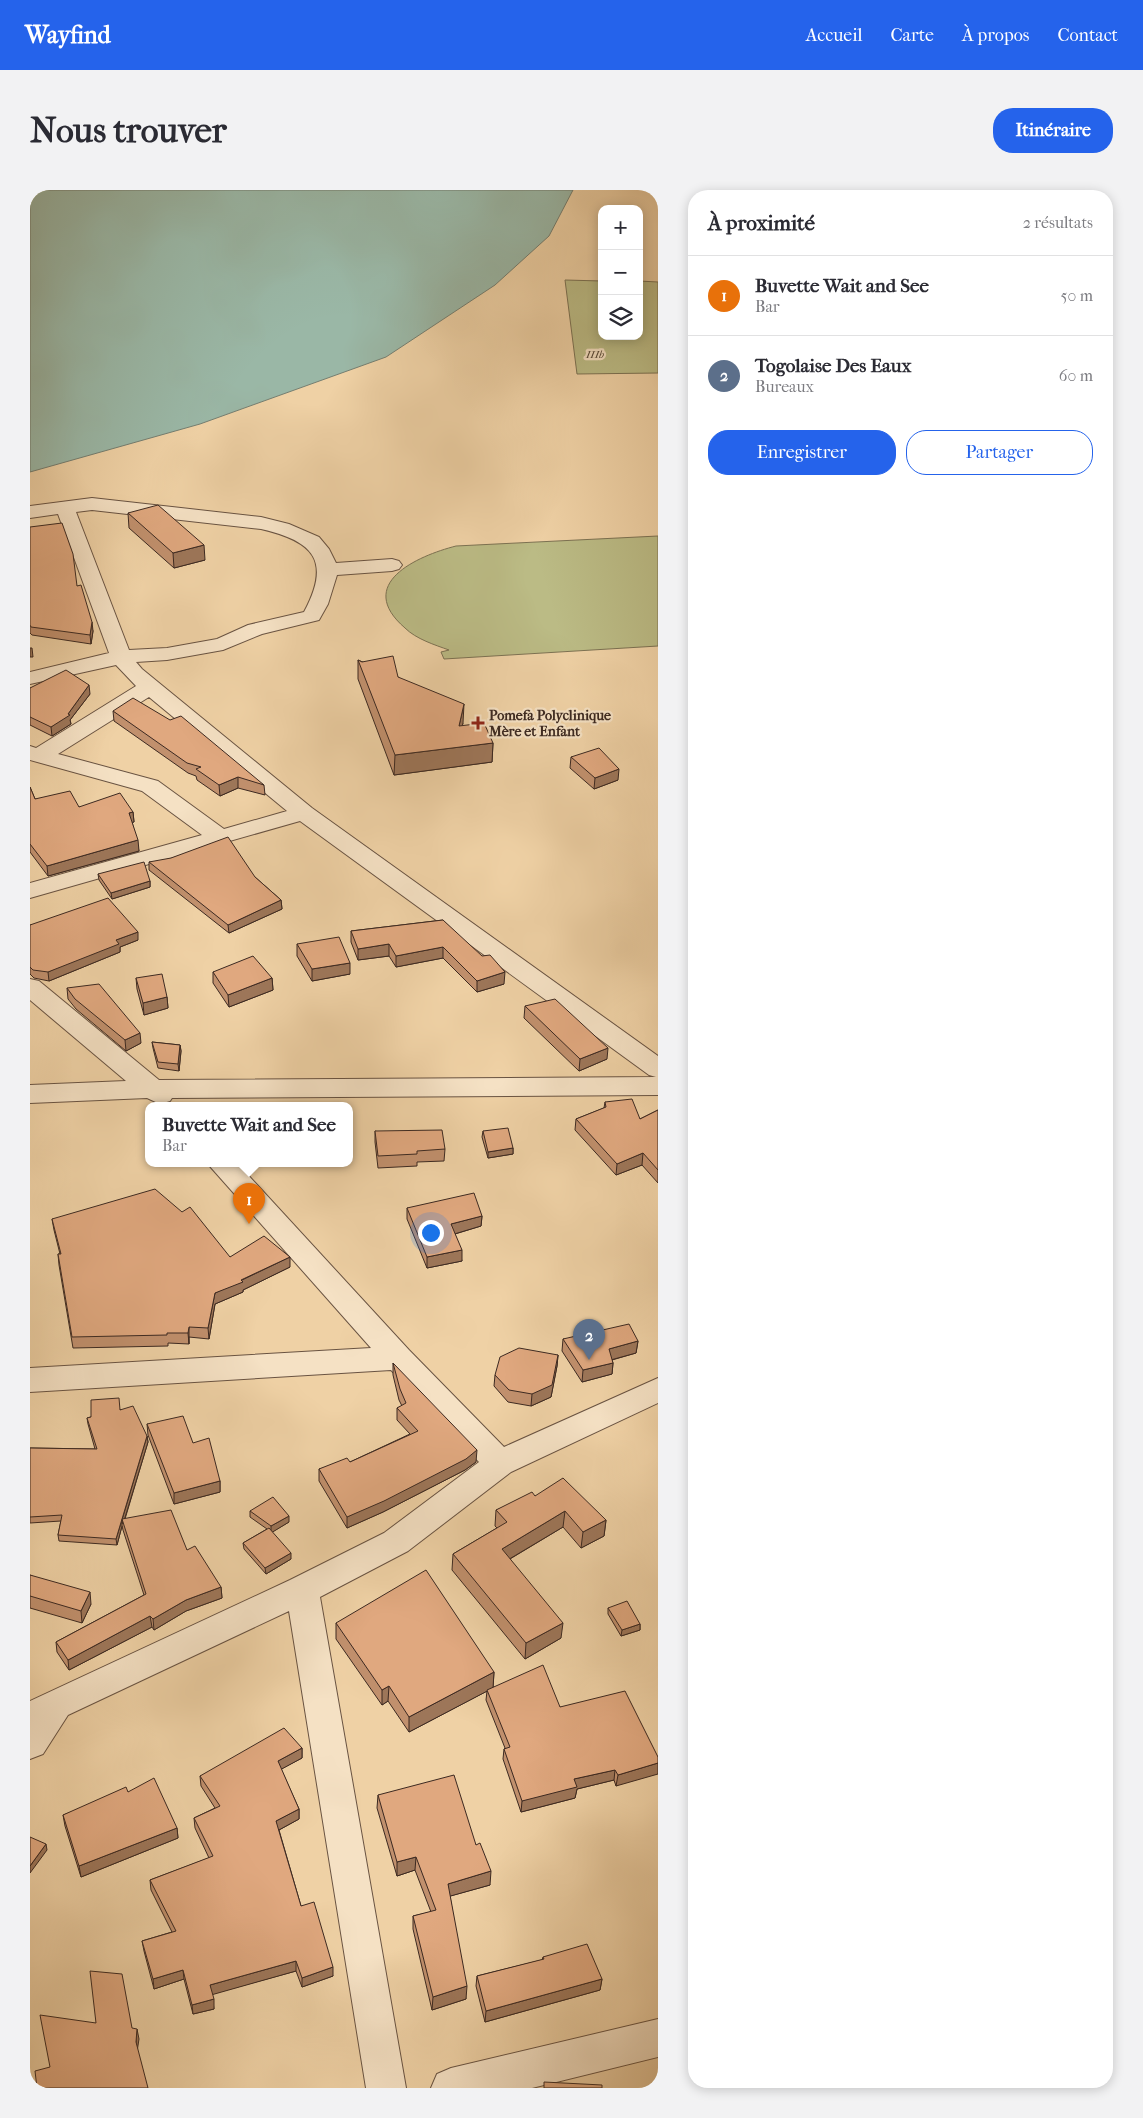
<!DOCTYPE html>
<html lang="fr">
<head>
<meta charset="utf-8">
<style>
  :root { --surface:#fff; --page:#f2f2f3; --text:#2b2b33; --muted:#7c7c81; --line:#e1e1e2; --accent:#2563eb }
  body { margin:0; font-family:"IM FELL French Canon",serif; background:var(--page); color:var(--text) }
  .controls { position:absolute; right:15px; top:15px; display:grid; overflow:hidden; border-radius:10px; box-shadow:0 2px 12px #0003 }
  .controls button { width:45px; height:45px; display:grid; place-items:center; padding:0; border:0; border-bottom:1px solid var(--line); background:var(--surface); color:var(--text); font:25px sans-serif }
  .you { position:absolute; left:400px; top:1042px; width:18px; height:18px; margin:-12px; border:4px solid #fff; border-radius:50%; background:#1a73e8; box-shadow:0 0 0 8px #1a73e833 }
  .badge { display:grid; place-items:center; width:32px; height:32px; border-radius:50%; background:var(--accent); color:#fff; font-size:16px; font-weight:700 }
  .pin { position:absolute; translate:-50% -41px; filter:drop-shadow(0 1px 2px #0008) }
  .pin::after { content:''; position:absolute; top:26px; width:18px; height:15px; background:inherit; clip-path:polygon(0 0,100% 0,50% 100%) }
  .popup { position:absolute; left:115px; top:912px; width:208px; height:65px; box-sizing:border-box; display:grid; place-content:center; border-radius:10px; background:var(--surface); filter:drop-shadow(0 1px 4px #0005); font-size:16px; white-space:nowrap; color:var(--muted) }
  .popup b { font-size:19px; color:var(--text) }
  .popup::after { content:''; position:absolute; left:50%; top:100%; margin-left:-10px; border:10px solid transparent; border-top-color:var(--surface) }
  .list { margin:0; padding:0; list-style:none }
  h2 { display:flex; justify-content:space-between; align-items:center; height:65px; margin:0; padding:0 20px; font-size:21px }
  h2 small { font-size:16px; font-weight:400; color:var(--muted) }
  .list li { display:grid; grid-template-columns:32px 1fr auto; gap:15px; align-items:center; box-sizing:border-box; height:80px; padding:0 20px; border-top:1px solid var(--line) }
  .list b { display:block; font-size:19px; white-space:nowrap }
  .list p { margin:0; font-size:16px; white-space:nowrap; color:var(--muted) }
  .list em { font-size:16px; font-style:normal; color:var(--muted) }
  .actions { display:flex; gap:10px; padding:15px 20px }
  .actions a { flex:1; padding:11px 0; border:1px solid var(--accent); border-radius:20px; text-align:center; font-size:18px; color:var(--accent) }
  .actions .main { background:var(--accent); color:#fff }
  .icon { flex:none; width:28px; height:28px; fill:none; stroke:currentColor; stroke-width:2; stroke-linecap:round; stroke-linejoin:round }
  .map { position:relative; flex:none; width:628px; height:1898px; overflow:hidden; border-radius:20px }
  header { display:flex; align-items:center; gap:30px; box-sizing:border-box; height:70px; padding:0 25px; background:var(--accent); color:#fff }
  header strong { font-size:24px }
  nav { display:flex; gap:28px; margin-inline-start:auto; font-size:18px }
  .intro { display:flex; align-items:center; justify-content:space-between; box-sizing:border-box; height:120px; padding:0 30px }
  h1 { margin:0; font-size:35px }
  .button { padding:12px 22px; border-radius:20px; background:var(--accent); color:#fff; font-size:18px; font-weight:700 }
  main { display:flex; gap:30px; padding:0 30px }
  aside { flex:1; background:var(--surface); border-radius:20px; box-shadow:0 2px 12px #0003 }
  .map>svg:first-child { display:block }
  .green { fill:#bbbb85; stroke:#7c7253 }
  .water { fill:#9ab7a6; stroke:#747e71 }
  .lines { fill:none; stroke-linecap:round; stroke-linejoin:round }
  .minor-casing { stroke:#695342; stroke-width:2 }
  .minor { fill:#f5e1c4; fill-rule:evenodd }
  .wall { fill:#c1906d; stroke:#3c2921 }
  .shaded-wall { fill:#9d7659; stroke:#3c2921 }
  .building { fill:#e0a87f; stroke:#3c2921 }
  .poi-dot { fill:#8f2418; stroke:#f5e1c4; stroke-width:2 }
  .labels { text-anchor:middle; stroke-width:4.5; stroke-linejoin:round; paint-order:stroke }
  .far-park-label { font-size:11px; font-style:italic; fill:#554635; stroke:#f5e1c4 }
  .poi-label { font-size:14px; font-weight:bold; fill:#3c2921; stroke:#f5e1c4; text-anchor:start }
</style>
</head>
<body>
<header>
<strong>Wayfind</strong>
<nav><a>Accueil</a><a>Carte</a><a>À propos</a><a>Contact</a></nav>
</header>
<div class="intro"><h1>Nous trouver</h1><a class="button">Itinéraire</a></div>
<main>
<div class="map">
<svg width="628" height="1898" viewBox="0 0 628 1898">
  <rect width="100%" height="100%" fill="#efd1a5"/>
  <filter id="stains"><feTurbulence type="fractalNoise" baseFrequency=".004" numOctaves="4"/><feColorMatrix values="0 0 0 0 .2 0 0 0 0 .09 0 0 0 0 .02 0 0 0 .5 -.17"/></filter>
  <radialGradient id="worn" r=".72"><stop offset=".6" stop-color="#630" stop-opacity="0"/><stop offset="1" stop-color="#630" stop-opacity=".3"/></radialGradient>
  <path class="green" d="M535,90L572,91V146H609V91L628,92V183L547,184Z
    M628,346V456L414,469L411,462L419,460C405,455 386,449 375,438C324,394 387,366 426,356Z"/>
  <path class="water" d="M0,0H543L519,46L465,95L356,167L170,234L0,282Z"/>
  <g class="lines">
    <g class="minor-casing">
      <path id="minor" d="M62,308L231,327L259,334L289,347L299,359L306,373L362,369L369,371L372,375L369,379L362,381L307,385L298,414L289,430L232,444L193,460L137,470L106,472L112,479L282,618L628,866V905L142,908L140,911L130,914L117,908L0,913V895L96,891L0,810V789L9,791L129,890L626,887L619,885L270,631L0,708V693L172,645L112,601L0,570V556L6,558L106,496L86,475L0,494V482L79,463L28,324L0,328V316ZM62,320L231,339C283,351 302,370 274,422L218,435L187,449L137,458L99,460L46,322ZM119,507L257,621L194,639L128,591L28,564Z
        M177,973H207L379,1160L474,1257L628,1188V1213L481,1282L378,1361L290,1407L376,1898H336L259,1421L38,1525L13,1564L0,1569V1511L260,1390L354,1343L449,1272L361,1180L0,1202V1178L341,1158Z
        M628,1829V1867L502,1898H401L407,1884L421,1878Z"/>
    </g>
    <use href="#minor" class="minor"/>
  </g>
  <path class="wall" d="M98,323L175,370L144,378L99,338Z
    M0,337L47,396L63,441L61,454L2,445L0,443Z
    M328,470L368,487L433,533L432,536L463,553L462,572L364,585L328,489Z
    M0,498L60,504L40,530L41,534L22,546L0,535Z
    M83,521L234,595L235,605L208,598L190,606L167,590L166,586L158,583L84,531Z
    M541,567L588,590L564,599L540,578Z
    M0,597L5,609L49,617L103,622L104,632H102L109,661L18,686L0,662Z
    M119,672L225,687L251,710L252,719L199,743L119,680Z
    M68,684L120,691V697L82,709L69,690Z
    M413,730L474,794L447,802L413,768L366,777L359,766L328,770L321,752V741Z
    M0,735L108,750L90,757V762L19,791L4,788L0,784Z
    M267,754L320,784L282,791L267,766Z
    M183,782L242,788L243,800L199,817L183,793Z
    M106,788L137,807L138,818L114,825L107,799Z
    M37,798L111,853L96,861L46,819L38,809Z
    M495,816L577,869L549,881L494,828Z
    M122,852L150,855L151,861L149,881L128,878L123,858Z
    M575,912L610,929L628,920V993L612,975L586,985L545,940L546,929L574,918Z
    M345,941L415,959L414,971L387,972V976L348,978L345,952Z
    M453,941L483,958V964L458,968L452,947Z
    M377,1018L452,1026L451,1036L425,1044L432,1071L397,1078L377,1029Z
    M22,1029L200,1067L260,1077L213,1100V1102L185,1114L179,1149L159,1147V1154L138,1153V1156L43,1158L29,1075L28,1064H30L24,1040Z
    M533,1149L608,1151L606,1163L582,1170L583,1173L582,1184L552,1192L532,1161Z
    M528,1165L527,1176L521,1207L501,1216L478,1212L464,1196L465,1185Z
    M363,1173L446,1272L435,1280L353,1322L317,1338L289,1291V1279L320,1272L380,1244L367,1230V1218L372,1216L369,1210L363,1185Z
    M90,1219L117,1246L118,1252L95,1329L157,1360L191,1397L192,1408L156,1421L124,1440L122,1437L39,1480L27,1462L26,1452L114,1405L93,1340L92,1336L87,1355L29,1351L28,1345L31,1331L0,1333V1258L65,1259L58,1234L57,1228Z
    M117,1234L163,1253L190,1291V1302L144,1314L118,1245Z
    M505,1306L576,1330L574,1346L551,1358L533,1337L480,1369L531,1448L495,1469L422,1380L423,1364L467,1338L465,1336L466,1320Z
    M220,1321L259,1332L242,1342L261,1369L236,1384L214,1359L213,1353L237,1339L220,1327Z
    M0,1385L61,1414L52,1433L0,1418Z
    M578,1418L610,1434V1440L591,1446L578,1424Z
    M306,1433L464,1482L463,1497L530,1517L628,1567L586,1596L584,1590L547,1599L545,1608L491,1622L473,1569L474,1559L475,1558L456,1510L457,1501L379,1542L358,1511L352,1515L306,1449Z
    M272,1558V1568L251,1579L269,1619V1629L249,1640L271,1716L303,1786L272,1797L266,1781L182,1804L184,1819L163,1824L154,1789L124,1799L114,1761L112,1751L142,1742L121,1700L120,1690L179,1668L165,1638L164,1628L185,1618L171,1596L170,1586Z
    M98,1602L147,1638L148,1648L51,1687L35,1636L33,1625Z
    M348,1605L446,1655L460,1695L420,1706L436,1809L402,1820L383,1739V1726L401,1722L385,1680L367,1686L347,1618Z
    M513,1767L572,1789L570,1800L455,1832L446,1796L447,1786L512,1770Z"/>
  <path class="shaded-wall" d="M174,355L175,370L144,378L143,363Z
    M62,432L63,441L61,454L60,445Z
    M0,458H2L3,467H0Z
    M59,495L60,504L40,530L41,534L22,546L21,537L38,524Z
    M434,514L433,533L428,555L429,536Z
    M463,553L462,572L364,585L365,565Z
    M589,579L588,590L564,599L565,588Z
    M208,587V598L190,606L189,595Z
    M103,622L104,632L100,633L99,623Z
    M108,650L109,661L18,686L17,676Z
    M120,691V697L82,709L81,703Z
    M251,710L252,719L199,743L198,735Z
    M108,742V750L90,757V762L19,791L18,782L86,750Z
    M359,754V766L328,770V759Z
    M413,757V768L366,777V766Z
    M320,773V784L282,791V779Z
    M475,782L474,794L447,802V791Z
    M242,788L243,800L199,817L198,805Z
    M137,807L138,818L114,825L113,813Z
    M110,843L111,853L96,861L95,850Z
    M150,855L151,861L149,881L148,874Z
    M578,858L577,869L549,881L550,869Z
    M483,958V964L458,968V962Z
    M613,963L612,975L586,985L587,974Z
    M452,1026L451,1036L421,1045V1034Z
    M432,1060V1071L397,1078V1067Z
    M260,1067V1077L213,1100V1102L185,1114L179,1149L178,1138L185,1103Z
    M159,1137V1154L158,1143Z
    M608,1151L606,1163L577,1171L579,1159Z
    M528,1165L527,1176L521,1207L501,1216L502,1204Z
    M583,1173L582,1184L552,1192L553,1180Z
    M117,1246L118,1252L93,1334L92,1330Z
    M447,1260L446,1272L435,1280L353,1322L317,1338V1327Z
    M190,1291V1302L144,1314V1303Z
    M535,1321L533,1337L471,1374L472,1359Z
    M259,1326V1332L241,1343V1336Z
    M92,1330V1336L87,1355L86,1349Z
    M576,1330L574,1346L551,1358L553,1342Z
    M261,1363V1369L236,1384L235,1378Z
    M191,1397L192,1408L156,1421L124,1440L123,1429L156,1410Z
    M60,1402L61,1414L52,1433L51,1421Z
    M120,1426L122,1437L39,1480L38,1470Z
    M533,1433L531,1448L495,1469L496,1453Z
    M610,1434V1440L591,1446L592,1440Z
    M464,1482L463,1498L379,1542V1527Z
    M359,1496L358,1511L352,1515V1500Z
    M272,1558V1568L248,1581V1571Z
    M628,1573V1584L586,1596L588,1585Z
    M585,1580L584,1590L547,1599L545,1608L491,1622L492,1611L544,1589Z
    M269,1619V1629L247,1641L246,1631Z
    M147,1638L148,1648L51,1687L49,1676Z
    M16,1654L17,1660L0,1683V1676Z
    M386,1667L385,1680L367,1686V1672Z
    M461,1681L460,1695L417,1707L418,1694Z
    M266,1771V1781L181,1805L180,1795Z
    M303,1777V1786L272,1797V1788Z
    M153,1780L154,1789L124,1799L123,1789Z
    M572,1789L570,1800L455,1832L456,1821Z
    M437,1796L436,1809L402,1820L403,1807Z
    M184,1809V1819L163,1824L162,1815Z
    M107,1839L109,1849L107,1862L106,1852Z"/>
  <path class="building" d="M128,315L174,355L143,363L98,323Z
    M32,333L43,364L47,396L51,395L62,432L60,445L1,437L0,435V337Z
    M363,466L368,487L434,514L429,536L454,533L463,553L365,565L328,470L332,472Z
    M36,480L59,495L38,524L40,525L21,537L0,527V498Z
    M103,508L140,530L151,526L234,595L208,587L189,595L166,579L171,577L157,573L83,521Z
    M569,558L589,579L565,588L541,567Z
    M0,597L5,609L40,601L49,617L90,603L103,622L99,623L108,650L17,676L0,654Z
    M198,647L225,687L251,710L198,735L119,672L141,668Z
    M114,672L120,691L81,703L68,684Z
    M78,708L108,742L86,750L89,754L18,782L3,780L0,777V735Z
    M413,730L452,766L460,765L475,782L447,791L413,757L366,766L359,754L328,759L321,741Z
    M309,747L320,773L282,779L267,754Z
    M223,766L242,788L198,805L183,782Z
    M132,784L137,807L113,813L106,788Z
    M69,794L110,843L95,850L45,809L37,798Z
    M525,809L578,858L550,869L495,816Z
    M122,852L150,855L148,874L128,872Z
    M602,909L610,929L628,920V980L613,963L587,974L546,929L576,917L575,912Z
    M478,938L483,958L458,962L453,941Z
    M412,940L415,959L387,961V964L348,966L345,941Z
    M125,999L152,1022L160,1017L200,1067L234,1046L260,1067L211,1090L213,1092L185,1103L178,1138L159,1137L158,1143H137V1145L42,1147L28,1064H31L22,1029Z
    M444,1003L452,1026L421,1034L432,1060L397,1067L377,1018Z
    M599,1134L608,1151L579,1159L583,1173L553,1180L533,1149Z
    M489,1158L528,1165L522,1195L502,1204L479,1200L465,1185L470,1167Z
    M363,1173L447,1260L436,1269L354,1311L317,1327L289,1279L317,1268L320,1272L388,1241L367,1218L376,1213L370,1199Z
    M89,1208L90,1220L103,1216L117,1246L86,1349L28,1345L32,1325L0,1327V1258L67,1259L57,1228L61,1227V1210Z
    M153,1226L163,1253L179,1248L190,1291L144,1303L117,1234Z
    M533,1288L576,1330L553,1342L535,1321L472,1359L533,1433L496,1453L423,1364L477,1332L466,1320L502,1302L505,1306Z
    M243,1307L259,1326L241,1336L220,1321Z
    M141,1320L157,1360L165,1356L191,1397L156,1410L123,1429L120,1426L38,1470L26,1452L116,1404L92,1329Z
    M239,1338L261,1363L235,1378L213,1353Z
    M396,1380L464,1482L379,1527L359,1496L352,1500L306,1433Z
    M0,1385L60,1402L51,1421L0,1406Z
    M597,1411L610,1434L592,1440L578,1418Z
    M513,1475L530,1517L595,1501L628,1567V1573L588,1585L585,1580L544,1589L547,1597L492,1611L474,1559L480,1557L457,1500Z
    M254,1538L272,1558L248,1571L269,1619L246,1631L271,1716L284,1712L303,1777L272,1788L266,1771L180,1795L184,1809L162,1815L153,1780L123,1789L112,1751L146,1741L120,1690L183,1666L164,1628L190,1616L170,1586Z
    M424,1585L446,1655L450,1653L461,1681L418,1694L437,1796L403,1807L383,1726L406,1720L386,1667L367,1672L348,1605Z
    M124,1588L147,1638L49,1676L33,1625L96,1597L98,1602Z
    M0,1647L16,1654L0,1676Z
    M557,1754L572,1789L456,1821L447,1786L514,1769L513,1767Z
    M60,1781L92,1784L102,1838L107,1839L106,1852L118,1898H7L5,1881L20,1877L10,1825L66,1833Z
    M514,1892L572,1895V1898H514Z"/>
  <path class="poi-dot" d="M445.5 525.5h5v5h5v5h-5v5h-5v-5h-5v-5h5z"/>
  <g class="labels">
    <g class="far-park-label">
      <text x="565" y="168">IIIb</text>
    </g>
    <g class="poi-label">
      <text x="459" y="530">Pomefa Polyclinique<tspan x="459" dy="16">Mère et Enfant</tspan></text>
    </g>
  </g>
  <rect width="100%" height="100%" filter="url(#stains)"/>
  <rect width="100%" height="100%" fill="url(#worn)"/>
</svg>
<div class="controls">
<button>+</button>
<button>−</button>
<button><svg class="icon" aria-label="layers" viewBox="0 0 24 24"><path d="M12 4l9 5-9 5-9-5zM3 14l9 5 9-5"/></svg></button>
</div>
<div class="you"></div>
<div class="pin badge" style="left:219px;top:1034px;background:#e8710a">1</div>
<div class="popup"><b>Buvette Wait and See</b>Bar</div>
<div class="pin badge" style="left:559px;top:1170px;background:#5c6f8a">2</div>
</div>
<aside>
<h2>À proximité<small>2 résultats</small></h2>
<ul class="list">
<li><span class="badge" style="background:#e8710a">1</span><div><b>Buvette Wait and See</b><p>Bar</p></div><em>50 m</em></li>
<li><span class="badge" style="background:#5c6f8a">2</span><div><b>Togolaise Des Eaux</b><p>Bureaux</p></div><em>60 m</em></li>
</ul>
<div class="actions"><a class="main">Enregistrer</a><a>Partager</a></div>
</aside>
</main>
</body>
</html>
